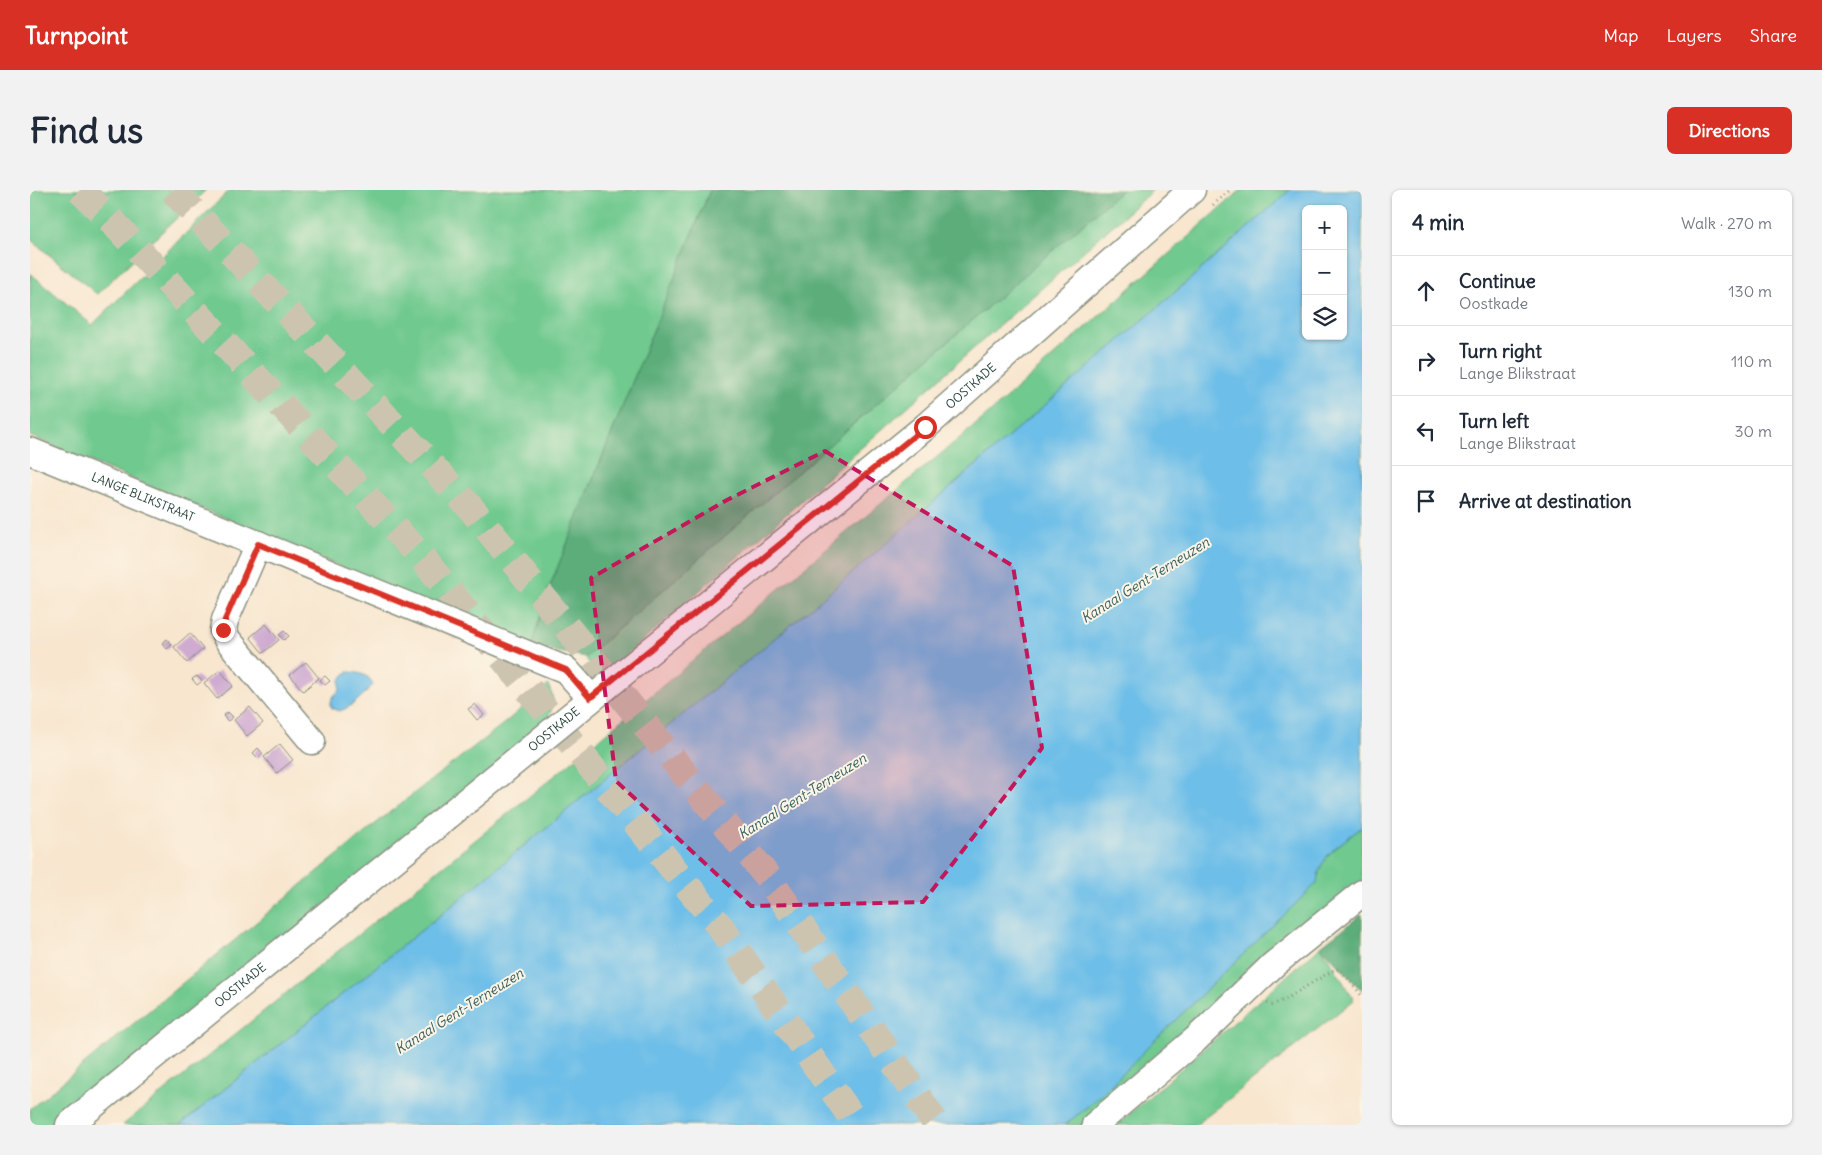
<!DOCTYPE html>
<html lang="en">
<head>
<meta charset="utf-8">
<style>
  :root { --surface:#fff; --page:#f2f2f3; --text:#1f2937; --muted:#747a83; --line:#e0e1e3; --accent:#d93025 }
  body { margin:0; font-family:Delius,sans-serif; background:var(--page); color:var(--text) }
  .controls { position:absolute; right:15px; top:15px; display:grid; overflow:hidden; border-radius:8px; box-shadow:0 1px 4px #0004 }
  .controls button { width:45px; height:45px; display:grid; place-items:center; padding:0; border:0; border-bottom:1px solid var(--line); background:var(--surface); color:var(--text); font:25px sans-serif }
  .stop { position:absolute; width:15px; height:15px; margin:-11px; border:4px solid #d93025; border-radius:50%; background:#fff }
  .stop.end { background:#d93025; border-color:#fff; box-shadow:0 1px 5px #0008 }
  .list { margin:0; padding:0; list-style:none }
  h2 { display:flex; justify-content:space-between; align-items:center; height:65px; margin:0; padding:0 20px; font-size:21px }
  h2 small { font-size:16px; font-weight:400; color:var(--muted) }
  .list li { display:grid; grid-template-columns:32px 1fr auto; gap:15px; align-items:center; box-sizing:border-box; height:70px; padding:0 20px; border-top:1px solid var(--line) }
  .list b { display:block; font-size:19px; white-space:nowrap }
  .list p { margin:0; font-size:16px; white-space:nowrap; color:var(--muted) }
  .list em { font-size:16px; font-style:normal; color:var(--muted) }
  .icon { flex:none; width:28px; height:28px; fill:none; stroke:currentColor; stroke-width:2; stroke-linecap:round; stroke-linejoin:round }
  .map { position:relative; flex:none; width:1332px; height:935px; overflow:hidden; border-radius:8px }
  header { display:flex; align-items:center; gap:30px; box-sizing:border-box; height:70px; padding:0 25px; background:var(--accent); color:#fff }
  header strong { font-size:24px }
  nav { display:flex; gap:28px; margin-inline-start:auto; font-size:18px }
  .intro { display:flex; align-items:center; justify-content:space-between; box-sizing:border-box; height:120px; padding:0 30px }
  h1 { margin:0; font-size:35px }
  .button { padding:12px 22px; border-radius:8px; background:var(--accent); color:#fff; font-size:18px; font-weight:700 }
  main { display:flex; gap:30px; padding:0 30px }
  aside { flex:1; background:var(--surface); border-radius:8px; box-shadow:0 1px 4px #0004 }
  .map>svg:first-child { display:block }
  .green { fill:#70c98f; stroke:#488362 }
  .forest { fill:#5cad7a; stroke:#3e7557 }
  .water { fill:#6dbee8; stroke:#467e8e; fill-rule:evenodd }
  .building { fill:#cfabd1 }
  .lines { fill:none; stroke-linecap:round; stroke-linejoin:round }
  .highway-tunnel { stroke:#cdc4b0; stroke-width:28; stroke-dasharray:28 14; stroke-linecap:butt }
  .minor-casing { stroke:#8c9282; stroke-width:29 }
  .path { stroke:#8c9282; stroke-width:3; stroke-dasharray:1 4; stroke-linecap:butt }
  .minor { stroke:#fff; stroke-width:26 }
  .route { stroke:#d93025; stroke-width:6 }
  .marked { fill:#c2185b; fill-opacity:0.2; stroke:#c2185b; stroke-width:4; stroke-dasharray:10 6; stroke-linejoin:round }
  .labels { text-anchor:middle; stroke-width:4; stroke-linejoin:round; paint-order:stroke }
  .street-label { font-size:12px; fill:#1f3d34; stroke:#fcf5e5 }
  .water-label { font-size:14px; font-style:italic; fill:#325d61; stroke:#fcf5e5 }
</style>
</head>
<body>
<header>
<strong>Turnpoint</strong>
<nav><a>Map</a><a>Layers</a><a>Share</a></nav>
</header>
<div class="intro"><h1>Find us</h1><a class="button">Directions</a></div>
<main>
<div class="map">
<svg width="1332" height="935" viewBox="0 0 1332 935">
  <rect width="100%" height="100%" fill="#fcf5e5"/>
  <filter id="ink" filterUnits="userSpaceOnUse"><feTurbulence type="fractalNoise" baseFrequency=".02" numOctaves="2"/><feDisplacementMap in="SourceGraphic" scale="10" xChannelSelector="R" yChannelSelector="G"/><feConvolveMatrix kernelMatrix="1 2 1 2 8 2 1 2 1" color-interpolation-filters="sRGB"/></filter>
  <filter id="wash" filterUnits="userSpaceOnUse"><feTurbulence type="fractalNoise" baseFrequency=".0096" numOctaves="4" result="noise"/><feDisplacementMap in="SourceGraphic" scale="20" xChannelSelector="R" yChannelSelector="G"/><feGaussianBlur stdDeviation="1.12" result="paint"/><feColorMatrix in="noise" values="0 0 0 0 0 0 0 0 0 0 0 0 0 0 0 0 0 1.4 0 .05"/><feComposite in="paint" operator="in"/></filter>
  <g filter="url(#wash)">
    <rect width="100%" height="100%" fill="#f8e6cf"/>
    <path class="green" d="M0,0H176L67,104L0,49Z
      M200,0H680L518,401L501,457L0,246V83L62,135Z
      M1092,0H1123L582,478C572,479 559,479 556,467Z
      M1211,0H1260L1166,84L792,409L413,723L150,935H93L533,579L955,227Z
      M518,495C531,519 515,531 500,549L23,935H0V919L360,622L477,531Z
      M1332,637V696L1055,935H1035L1071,905L1288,682C1295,662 1316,650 1332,637Z
      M1291,756L1324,810L1166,935H1087Z"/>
    <path class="forest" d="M680,0H1092L556,467L501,457L518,401Z
      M1332,724V801L1291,756Z"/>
    <path class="water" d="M1260,0H1332V637C1310,655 1290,663 1287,693L1128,847L1071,905L1035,935H150L413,723L792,409L1166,84ZM1276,19H1313V146H1276Z
      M317,482C327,482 340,484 343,495C333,505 322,518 309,521L301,517C300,509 304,505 310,500V490Z"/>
    <g id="blocks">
      <path class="building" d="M236,434L249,450L233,463L220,447Z
        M254,441L259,446L254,450L249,445Z
        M160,443L173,459L157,473L144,457Z
        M137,449L142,455L137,459L132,453Z
        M276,472L289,488L273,501L260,485Z
        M190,480L203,496L187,509L174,493Z
        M167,486L172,491L167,495L162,489Z
        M295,486L300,491L295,495L290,490Z
        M445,514L454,525L447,530L438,519Z
        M220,517L233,533L217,546L204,530Z
        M198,522L203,527L198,531L193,526Z
        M250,554L263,570L247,583L234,567Z
        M228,558L233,564L228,568L223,563Z"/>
    </g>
  </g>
  <g filter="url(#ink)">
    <use href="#blocks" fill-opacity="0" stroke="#8c9282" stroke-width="1"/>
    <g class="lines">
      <path class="highway-tunnel" d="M50,0L79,28L394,370L692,739L827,935
        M143,0L440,317L736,685L907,935"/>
      <g class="minor-casing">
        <g id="minor">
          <path id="s1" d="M0,261L536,480L561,508"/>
          <path d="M228,354L195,430L193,440L197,449L282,551"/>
          <path id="s2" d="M39,935L895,237L1162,0"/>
          <path d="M1065,935L1165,850L1243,775L1332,703"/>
        </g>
      </g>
      <path class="path" d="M1183,15L1200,0
        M1237,813L1242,815L1254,810L1305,779H1310L1332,806"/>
      <use href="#minor" class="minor"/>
    </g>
  </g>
  <g class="lines" filter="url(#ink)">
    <path class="route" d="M193,440L195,430L228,354L536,480L560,508L895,237"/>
  </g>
  <path class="marked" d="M795,261L983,376L1012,558L893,712L721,716L586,591L561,388L697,310Z"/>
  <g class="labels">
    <g class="street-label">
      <text dy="4" stroke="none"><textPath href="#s2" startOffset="1166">OOSTKADE</textPath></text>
      <text dy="4" stroke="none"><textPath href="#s1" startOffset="122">LANGE BLIKSTRAAT</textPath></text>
      <text dy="4" stroke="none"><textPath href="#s2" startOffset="626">OOSTKADE</textPath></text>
      <text dy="4" stroke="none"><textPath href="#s2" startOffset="221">OOSTKADE</textPath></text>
    </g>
    <g class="water-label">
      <text transform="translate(1115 390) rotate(-32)" y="5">Kanaal Gent-Terneuzen</text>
      <text transform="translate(772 606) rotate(-32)" y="5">Kanaal Gent-Terneuzen</text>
      <text transform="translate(429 821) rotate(-32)" y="5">Kanaal Gent-Terneuzen</text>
    </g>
  </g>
</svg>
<div class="controls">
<button>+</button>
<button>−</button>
<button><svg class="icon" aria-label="layers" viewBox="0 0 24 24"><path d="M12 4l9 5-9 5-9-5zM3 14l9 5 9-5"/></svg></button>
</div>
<div class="stop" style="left:895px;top:237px"></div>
<div class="stop end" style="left:193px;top:440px"></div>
</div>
<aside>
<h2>4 min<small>Walk · 270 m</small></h2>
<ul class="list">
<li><svg class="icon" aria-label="ahead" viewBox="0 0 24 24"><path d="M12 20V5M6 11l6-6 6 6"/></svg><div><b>Continue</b><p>Oostkade</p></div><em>130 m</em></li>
<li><svg class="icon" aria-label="right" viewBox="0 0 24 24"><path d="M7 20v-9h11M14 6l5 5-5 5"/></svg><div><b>Turn right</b><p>Lange Blikstraat</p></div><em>110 m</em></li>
<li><svg class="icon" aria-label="left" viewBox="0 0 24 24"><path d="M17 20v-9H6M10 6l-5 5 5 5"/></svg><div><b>Turn left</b><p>Lange Blikstraat</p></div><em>30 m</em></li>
<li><svg class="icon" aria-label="arrive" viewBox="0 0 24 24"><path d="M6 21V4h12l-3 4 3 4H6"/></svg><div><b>Arrive at destination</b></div></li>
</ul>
</aside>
</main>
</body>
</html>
